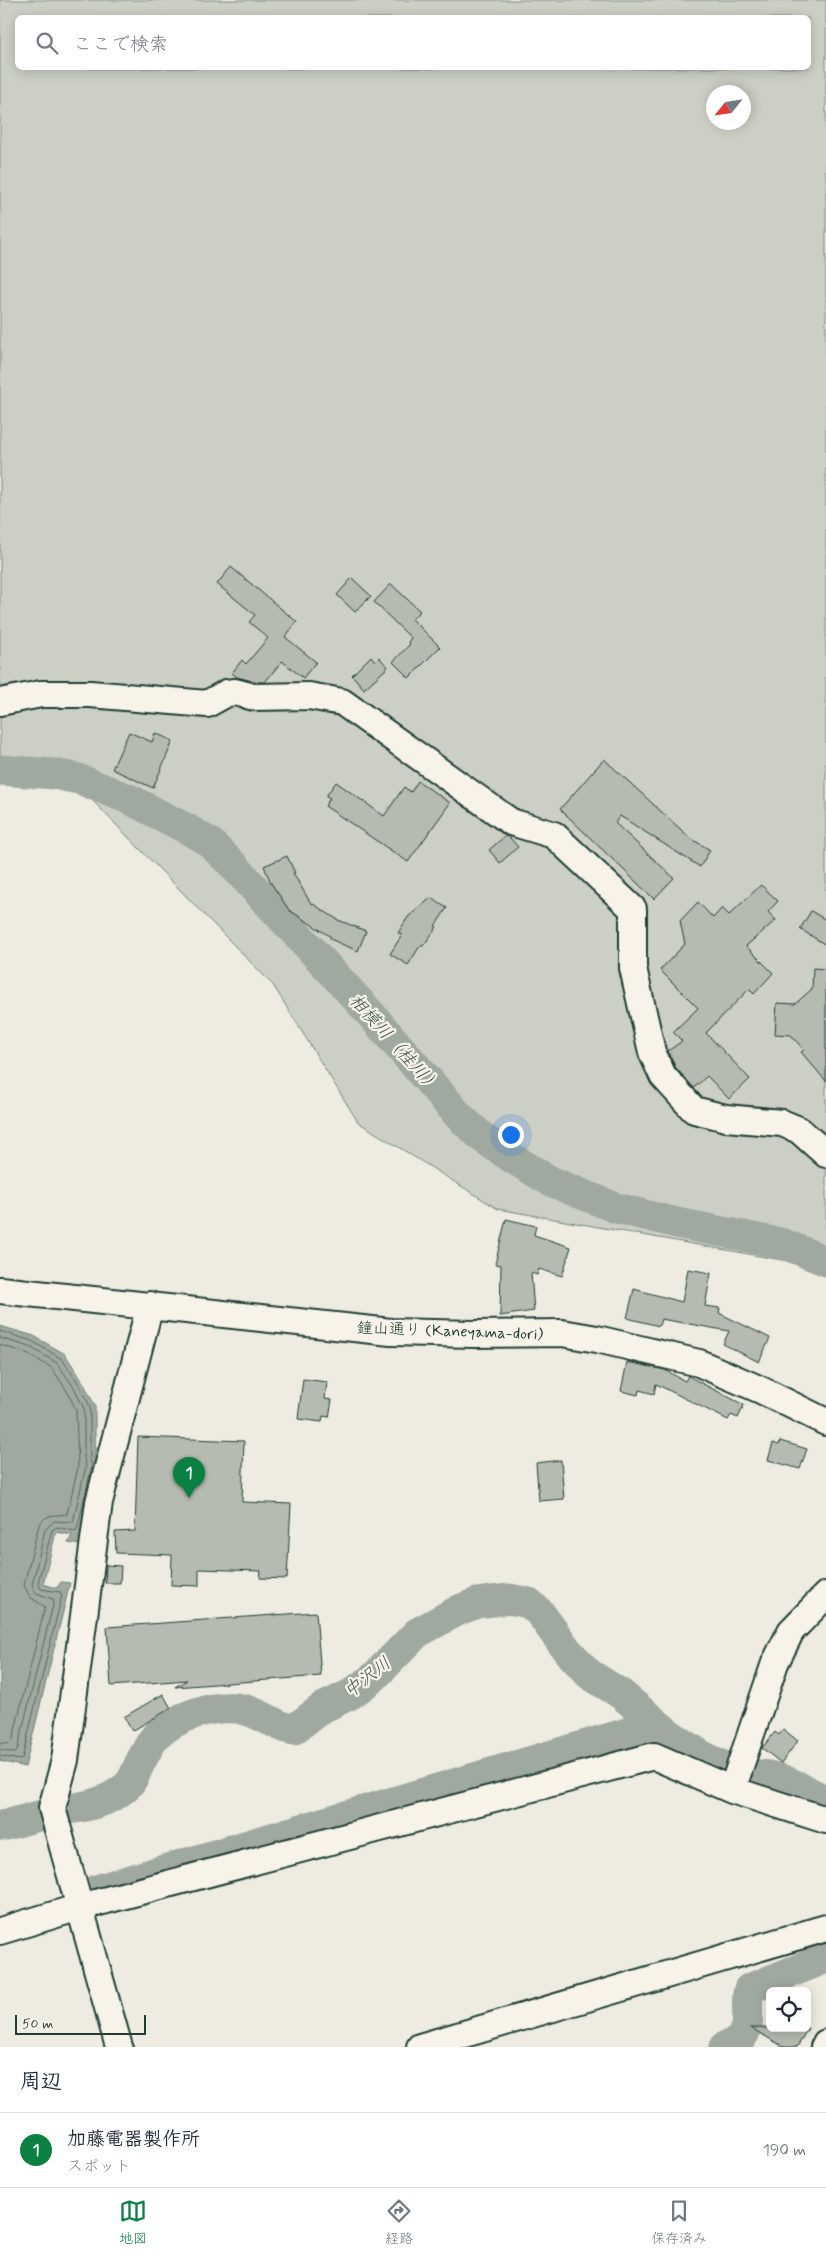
<!DOCTYPE html>
<html lang="ja">
<head>
<meta charset="utf-8">
<style>
  :root { --surface:#fff; --page:#f6f6f7; --text:#1f2937; --muted:#747a83; --line:#e0e1e3; --accent:#0b8043 }
  body { margin:0; font-family:Mynerve,"Klee One",sans-serif; background:var(--page); color:var(--text) }
  .controls { position:absolute; right:15px; bottom:15px; display:grid; overflow:hidden; border-radius:8px; box-shadow:0 2px 12px #0003 }
  .controls button { width:45px; height:45px; display:grid; place-items:center; padding:0; border:0; border-bottom:1px solid var(--line); background:var(--surface); color:var(--text); font:25px sans-serif }
  .compass { position:absolute; left:706px; top:85px; width:45px; height:45px; border-radius:50%; background:var(--surface); box-shadow:0 2px 12px #0003; rotate:240deg }
  .scale { position:absolute; left:15px; bottom:12px; width:131px; box-sizing:border-box; padding-left:5px; border:2px solid #1f3d34; border-top:0; font-size:14px; line-height:18px; white-space:nowrap; color:#1f3d34; -webkit-text-stroke:4px #f7f3e8; paint-order:stroke }
  .you { position:absolute; left:510px; top:1134px; width:18px; height:18px; margin:-12px; border:4px solid #fff; border-radius:50%; background:#1a73e8; box-shadow:0 0 0 8px #1a73e833 }
  .badge { display:grid; place-items:center; width:32px; height:32px; border-radius:50%; background:var(--accent); color:#fff; font-size:16px; font-weight:700 }
  .pin { position:absolute; translate:-50% -41px; filter:drop-shadow(0 1px 2px #0008) }
  .pin::after { content:''; position:absolute; top:26px; width:18px; height:15px; background:inherit; clip-path:polygon(0 0,100% 0,50% 100%) }
  .list { margin:0; padding:0; list-style:none }
  h2 { display:flex; justify-content:space-between; align-items:center; height:65px; margin:0; padding:0 20px; font-size:21px }
  h2 small { font-size:16px; font-weight:400; color:var(--muted) }
  .list li { display:grid; grid-template-columns:32px 1fr auto; gap:15px; align-items:center; box-sizing:border-box; height:75px; padding:0 20px; border-top:1px solid var(--line) }
  .list b { display:block; font-size:19px; white-space:nowrap }
  .list p { margin:0; font-size:16px; white-space:nowrap; color:var(--muted) }
  .list em { font-size:16px; font-style:normal; color:var(--muted) }
  .icon { flex:none; width:28px; height:28px; fill:none; stroke:currentColor; stroke-width:2; stroke-linecap:round; stroke-linejoin:round }
  .map { position:relative; flex:none; width:826px; height:2047px; overflow:hidden }
  .search { position:absolute; background:var(--surface); box-shadow:0 2px 12px #0003; left:15px; right:15px; top:15px; height:55px; display:flex; align-items:center; gap:12px; box-sizing:border-box; padding:0 18px; border-radius:8px; color:var(--muted); font-size:19px }
  .sheet { height:140px; background:var(--surface) }
  nav { display:flex; justify-content:space-around; align-items:center; box-sizing:border-box; height:70px; border-top:1px solid var(--line); background:var(--surface); font-size:14px; color:var(--muted) }
  nav a { display:grid; justify-items:center; gap:2px }
  nav .on { color:var(--accent) }
  .map>svg:first-child { display:block }
  .green { fill:#cccfc4; stroke:#76867c; fill-rule:evenodd }
  .water { fill:#9fa99f; stroke:#6c7e74 }
  .lines { fill:none; stroke-linecap:round; stroke-linejoin:round }
  .shore { stroke:#52685f; stroke-width:1 }
  .river { stroke:#9fa99f; stroke-width:31 }
  .building { fill:#b5bbb0; stroke:#1f3d34 }
  .minor-casing { stroke:#1f3d34; stroke-width:30 }
  .minor { stroke:#f7f3e8; stroke-width:26 }
  .labels { text-anchor:middle; stroke-width:4.5; stroke-linejoin:round; paint-order:stroke }
  .street-label { font-size:16px; fill:#1f3d34; stroke:#f7f3e8 }
  .water-label { font-size:18px; font-style:italic; fill:#3f584f; stroke:#f7f3e8 }
</style>
</head>
<body>
<div class="map">
<svg width="826" height="2047" viewBox="0 0 826 2047">
  <rect width="100%" height="100%" fill="#eeece1"/>
  <filter id="ink" filterUnits="userSpaceOnUse"><feTurbulence type="fractalNoise" baseFrequency=".02" numOctaves="2"/><feDisplacementMap in="SourceGraphic" scale="10" xChannelSelector="R" yChannelSelector="G"/><feConvolveMatrix kernelMatrix="1 2 1 2 8 2 1 2 1" color-interpolation-filters="sRGB"/></filter>
  <g filter="url(#ink)">
    <path class="green" d="M0,0H826V1268L498,1209L358,1122L273,985L88,796L0,759ZM18,18H808V68H18ZM714,92H744V122H714Z"/>
    <path class="water" d="M0,1326L34,1336L65,1354L83,1382L95,1406V1459L98,1462L79,1545L68,1543L72,1535L56,1532L43,1584L57,1588L61,1582L70,1583L25,1767L0,1761Z"/>
    <g class="lines">
      <path class="shore" d="M0,1331L32,1341L62,1359L79,1384L90,1407V1459L92,1465L77,1530L75,1531L57,1527L52,1530L38,1582L41,1589L60,1592L62,1595L22,1759L19,1760L0,1756
        M0,1338L30,1347L57,1363L74,1387L84,1409V1459L86,1466L73,1522L54,1521L45,1530L32,1585L36,1593L53,1599L54,1601L17,1751L15,1753L0,1750
        M0,1345L27,1353L52,1368L67,1391L76,1410L78,1467L67,1514C54,1516 44,1513 38,1528L24,1585L30,1597L45,1607L12,1742L10,1744L0,1743"/>
      <path class="river" d="M0,770L54,774L79,779L131,800L187,829L209,842L233,865L368,1011L460,1117L483,1138L512,1158L550,1181L616,1208L677,1223L784,1244L826,1261
        M750,1775C779,1773 801,1788 826,1801
        M66,1809C88,1807 113,1800 129,1784C135,1777 138,1765 143,1757C147,1750 152,1739 158,1734C179,1716 208,1706 236,1708C258,1710 272,1725 293,1730L322,1708L351,1694L374,1677L417,1633L459,1610L477,1603L509,1599L529,1603L540,1613L567,1650L589,1674L621,1694L669,1734L699,1754L725,1767
        M0,1825H6L42,1815
        M91,1897L96,1890L657,1724
        M724,2047C728,2045 736,2043 739,2040C754,2027 744,2005 749,1989L826,1958"/>
    </g>
    <path class="building" d="M231,567L297,622L285,637L316,662L303,678L282,661L265,682H256L237,677L232,673L242,660L246,664L268,638L249,622L255,615L217,584Z
      M352,578L371,596L355,612L337,595Z
      M391,584L420,611L412,619L440,647L409,678L393,662L410,644L408,642L411,638L374,602Z
      M371,656L375,661L379,657L388,667L364,689L352,675Z
      M129,732L152,742L155,733L173,741L153,788L112,769Z
      M604,759L690,838L710,850L700,867L620,816L615,823L674,878L654,899L560,809Z
      M418,781L450,803L408,862L325,806L330,798L326,796L336,782L384,816L404,787L411,792Z
      M505,836L510,838L518,847L500,863L489,850Z
      M287,856L295,873H293L310,902L338,920L366,931L358,951L330,939L331,937L289,910L271,883L264,866Z
      M761,885L778,901L768,912L776,920L746,946L773,973L754,994L749,989L706,1033L750,1079L729,1099L707,1076L694,1088L676,1068L668,1051L682,1041L673,1032L698,1008L660,970L685,944L680,921L698,902L713,918L722,908L729,915Z
      M431,898L447,908L435,926L437,927L423,946H420L408,965L390,954L402,935L398,933L408,917Z
      M811,911L826,920V945L800,929Z
      M813,968L826,969V1081L801,1052L804,1050L791,1035L775,1034L777,1003L795,1004L812,989Z
      M506,1219L536,1226L534,1235L571,1247L562,1276L539,1269L537,1275L531,1273L534,1311L500,1316L501,1265L495,1264Z
      M688,1269L711,1273L705,1306L720,1308L719,1313L770,1338L759,1362L723,1344L729,1331L661,1319L659,1326L627,1318L634,1289L682,1302Z
      M627,1362L665,1370L685,1381L688,1376L744,1405L738,1418L731,1415L728,1420L656,1384L654,1394L639,1390L638,1395L621,1391Z
      M303,1379L327,1382L325,1399L332,1400L329,1417L323,1416L322,1422L298,1419Z
      M138,1437L244,1441L242,1502L291,1504L287,1579L260,1578L261,1571L199,1569V1586L171,1585L172,1555L116,1553L115,1532L135,1531Z
      M780,1441L807,1449L800,1469L768,1460L773,1443L779,1445Z
      M561,1460L564,1499L539,1501L536,1463Z
      M106,1565L121,1566L120,1583H105Z
      M316,1612L321,1676L175,1687L187,1680L111,1686L107,1627Z
      M163,1694L171,1708L132,1731L124,1717Z
      M783,1729L798,1741L781,1763L762,1748L775,1732L779,1735Z
      M751,2028H808L797,2047H784Z"/>
    <g class="lines">
      <g class="minor-casing">
        <path id="minor" d="M0,702L41,694H90L207,704L227,693L235,692L254,697L309,696L342,702L511,822L554,835L633,909V968L652,1052L663,1076L694,1110L726,1118L782,1123L799,1130L826,1154
          M0,1290L391,1332L474,1334L562,1333L597,1339L699,1363L761,1390L826,1422
          M732,1790L775,1663L791,1631L826,1595
          M0,1931L80,1907L654,1756L732,1790L826,1820
          M119,2047L52,1808L65,1760L99,1502L150,1305
          M420,2047L826,1928
          M824,2047L826,2043"/>
      </g>
      <use href="#minor" class="minor"/>
    </g>
  </g>
  <g class="labels">
    <g class="street-label">
      <text transform="translate(450 1330) rotate(2)" y="6">鐘山通り (Kaneyama-dori)</text>
    </g>
    <g class="water-label">
      <text transform="translate(395 1043) rotate(48)" y="6">相模川（桂川）</text>
      <text transform="translate(367 1677) rotate(-38)" y="6">中沢川</text>
    </g>
  </g>
</svg>
<div class="controls">
<button><svg class="icon" aria-label="locate" viewBox="0 0 24 24"><circle cx="12" cy="12" r="6"/><path d="M12 2v4M12 18v4M2 12h4M18 12h4"/></svg></button>
</div>
<svg class="compass" viewBox="-18 -18 36 36"><path d="M0-13l5 13h-10z" fill="#e53935"/><path d="M0 13l5-13h-10z" fill="#747a83"/></svg>
<div class="scale">50 m</div>
<div class="you"></div>
<div class="pin badge" style="left:189px;top:1498px">1</div>
<div class="search"><svg class="icon" aria-label="search" viewBox="0 0 24 24"><circle cx="10" cy="10" r="6"/><path d="M15 15l6 6"/></svg>ここで検索</div>
</div>
<section class="sheet">
<h2>周辺<small></small></h2>
<ul class="list">
<li><span class="badge">1</span><div><b>加藤電器製作所</b><p>スポット</p></div><em>190 m</em></li>
</ul>
</section>
<nav>
<a class="on"><svg class="icon" aria-label="map" viewBox="0 0 24 24"><path d="M3 6l6-2 6 2 6-2v14l-6 2-6-2-6 2zM9 4v14M15 6v14"/></svg>地図</a>
<a><svg class="icon" aria-label="directions" viewBox="0 0 24 24"><path d="M12 3l9 9-9 9-9-9zM9 14v-3h6M13 9l2 2-2 2"/></svg>経路</a>
<a><svg class="icon" aria-label="saved" viewBox="0 0 24 24"><path d="M7 4h10v16l-5-4-5 4z"/></svg>保存済み</a>
</nav>
</body>
</html>
